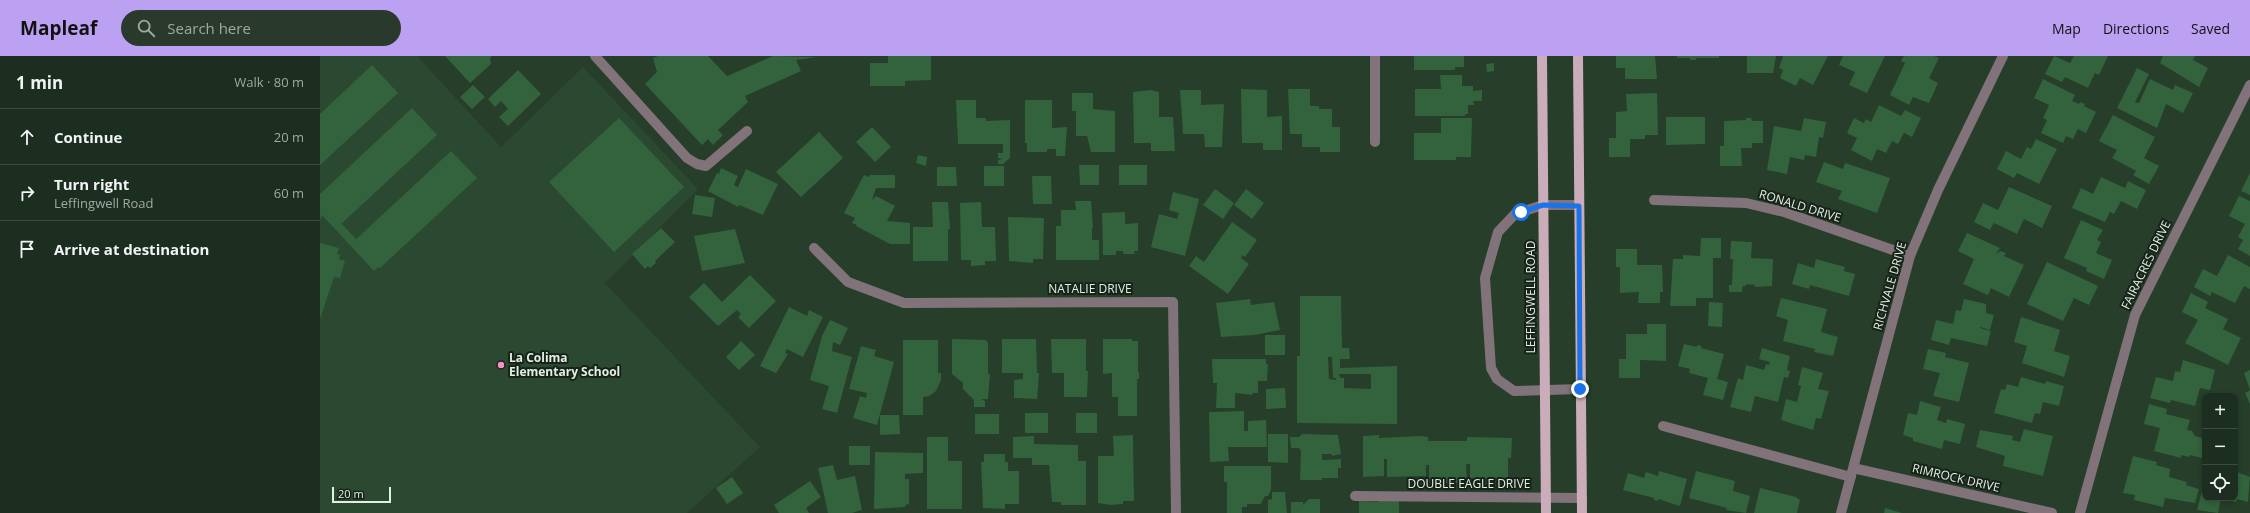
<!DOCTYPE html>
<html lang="en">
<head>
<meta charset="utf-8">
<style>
  :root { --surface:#1c2e20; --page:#293a2d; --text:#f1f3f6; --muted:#a0a8a5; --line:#3a4a3e; --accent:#bca0f2 }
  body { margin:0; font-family:"Open Sans",sans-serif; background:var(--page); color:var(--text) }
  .controls { position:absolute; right:12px; bottom:12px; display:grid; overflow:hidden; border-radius:8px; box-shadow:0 2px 6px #0003 }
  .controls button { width:36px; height:36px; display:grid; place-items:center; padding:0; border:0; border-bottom:1px solid var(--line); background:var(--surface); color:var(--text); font:20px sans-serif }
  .scale { position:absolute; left:12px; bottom:10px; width:59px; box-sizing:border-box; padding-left:4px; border:2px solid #e1f0e3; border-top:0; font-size:11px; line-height:14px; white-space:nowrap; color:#e1f0e3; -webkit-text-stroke:3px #172219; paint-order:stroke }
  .stop { position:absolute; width:12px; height:12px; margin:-9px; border:3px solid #1a73e8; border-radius:50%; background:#fff }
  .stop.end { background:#1a73e8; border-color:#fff; box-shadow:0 1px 4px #0008 }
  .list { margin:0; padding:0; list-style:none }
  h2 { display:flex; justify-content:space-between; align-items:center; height:52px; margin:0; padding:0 16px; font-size:17px }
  h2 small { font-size:13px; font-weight:400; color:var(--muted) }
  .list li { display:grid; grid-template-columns:26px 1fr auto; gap:12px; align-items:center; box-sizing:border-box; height:56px; padding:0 16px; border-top:1px solid var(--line) }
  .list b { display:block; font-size:15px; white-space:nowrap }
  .list p { margin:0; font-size:13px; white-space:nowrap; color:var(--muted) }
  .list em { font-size:13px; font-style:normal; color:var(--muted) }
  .icon { flex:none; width:22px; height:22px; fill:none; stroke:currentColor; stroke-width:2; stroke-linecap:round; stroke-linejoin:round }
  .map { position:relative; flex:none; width:1930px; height:457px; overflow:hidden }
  header { display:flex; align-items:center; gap:24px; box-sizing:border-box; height:56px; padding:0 20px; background:var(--accent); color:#111 }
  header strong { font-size:19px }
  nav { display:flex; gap:22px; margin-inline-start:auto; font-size:14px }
  .search { width:280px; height:36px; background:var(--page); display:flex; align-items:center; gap:10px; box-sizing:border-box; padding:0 14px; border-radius:22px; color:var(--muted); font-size:15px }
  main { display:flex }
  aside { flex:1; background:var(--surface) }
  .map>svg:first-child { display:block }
  .built { fill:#2b4930 }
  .building { fill:#32633c; fill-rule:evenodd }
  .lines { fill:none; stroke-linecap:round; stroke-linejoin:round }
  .minor { stroke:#817379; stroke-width:10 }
  .major { stroke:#cbadba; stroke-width:10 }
  .route { stroke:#1a73e8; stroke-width:5 }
  .poi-dot { fill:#fc8fc3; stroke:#172219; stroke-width:1.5 }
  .labels { text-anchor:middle; stroke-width:4; stroke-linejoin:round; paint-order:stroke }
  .street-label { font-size:12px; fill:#e1f0e3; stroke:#172219 }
  .poi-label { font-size:12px; font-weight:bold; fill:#e1f0e3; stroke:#172219; text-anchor:start }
</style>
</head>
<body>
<header>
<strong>Mapleaf</strong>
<div class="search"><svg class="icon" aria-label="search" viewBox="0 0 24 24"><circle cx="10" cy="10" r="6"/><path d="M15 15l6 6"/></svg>Search here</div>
<nav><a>Map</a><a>Directions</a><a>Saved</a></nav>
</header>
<main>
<aside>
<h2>1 min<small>Walk · 80 m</small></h2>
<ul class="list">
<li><svg class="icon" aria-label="ahead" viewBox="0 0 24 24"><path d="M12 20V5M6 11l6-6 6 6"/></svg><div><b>Continue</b></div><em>20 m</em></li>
<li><svg class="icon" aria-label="right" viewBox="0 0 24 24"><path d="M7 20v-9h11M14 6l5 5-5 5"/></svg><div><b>Turn right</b><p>Leffingwell Road</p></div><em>60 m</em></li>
<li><svg class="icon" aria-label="arrive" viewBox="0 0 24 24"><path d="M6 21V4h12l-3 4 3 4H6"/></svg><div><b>Arrive at destination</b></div></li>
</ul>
</aside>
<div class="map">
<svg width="1930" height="457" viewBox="0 0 1930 457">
  <rect width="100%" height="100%" fill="#263e2a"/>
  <path class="built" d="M0,0H97L181,91L263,11L378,133L285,227L440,391L367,457H0Z"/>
  <path class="building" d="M125,0H172L170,2L171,8L150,27Z
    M338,0H388L407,20L453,0L497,1L476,4L481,15L425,40L428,46L398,74L403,79L393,89L388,83L382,89L325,28L337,16L333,2Z
    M568,0H611V24L585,25V30H550V7H568Z
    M1094,0H1144V11H1135V14H1094Z
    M1296,0H1335L1337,23H1305V12H1296Z
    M1357,0H1399V2H1376V4H1370V2H1357Z
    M1427,0H1456L1453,17H1427Z
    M1463,0H1508L1493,29L1480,22L1476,30L1460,22L1463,14L1459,12Z
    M1523,0H1565L1547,37L1529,29L1535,16L1519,9Z
    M1584,0H1614L1619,2L1609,22L1618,27L1609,47L1593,41L1589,49L1570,39L1585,7L1581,5Z
    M1734,0L1750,7L1754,0H1788L1779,19L1775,17L1768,32L1745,21L1742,26L1725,18Z
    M1843,0H1875L1873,4L1888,12L1879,31L1840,7Z
    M1174,7V15L1167,16L1166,8Z
    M52,9L78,37L0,109V58Z
    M1817,12L1829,18L1815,46L1819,47L1830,23L1853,34L1855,29L1873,37L1863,57L1846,48L1837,72L1797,52Z
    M198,14L221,38L188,70L179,61L188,53L181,45L175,51L168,43Z
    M1120,19H1142V30H1153V35L1162,34V45H1153L1154,49H1148V58H1145V60H1095V33H1121Z
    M1723,23L1755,39L1752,45L1759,48L1760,46L1765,48L1764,50L1776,56L1766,77L1758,73L1753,83L1746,80L1743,87L1721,77L1727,64L1723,62L1729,49L1714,42Z
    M153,29L165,41L152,53L140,41Z
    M921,33L947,34V61L962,60V94H943V87H922Z
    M968,33H990V50H999V53H1012V71H1020V96H1000V91H982V78H970Z
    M831,34L839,36V61H853L855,95H831V87H814L813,36Z
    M860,34H881V49L904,48L902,91H885L884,78H863Z
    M752,37H773V53L795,55V96H771L767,80H756V55H752Z
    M1337,37L1338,79H1325V83H1310V101H1289V82H1296V56L1307,55L1306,38Z
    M636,44H656V62H666V65L690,64V102L683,108H678V104L683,103L678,102V97H683V88H638Z
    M705,44H732V72L747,71L745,100H736V93H727V96H707V87H705Z
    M1559,49L1581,60L1585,54L1601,62L1592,81L1584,77L1578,88L1572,85L1566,97L1557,93L1552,105L1531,94L1537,82L1527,77L1534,62L1544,67L1546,63L1551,66Z
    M92,52L117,79L20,169L22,168L36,183L33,186L131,95L157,122L60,212L58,211L54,215L2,159L0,164V138Z
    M1793,59L1835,81L1824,102L1839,110L1829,128L1813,119L1816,115L1792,102L1797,94L1779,85Z
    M1346,61H1385V88L1346,89Z
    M299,62L364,131L294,196L229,126Z
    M1121,62H1152L1151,101H1136V104H1094V77H1121Z
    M1426,62H1431L1432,65H1443V87H1432V92H1421L1422,110H1400V90H1404V65L1426,64Z
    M1484,62L1506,66L1503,82L1499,81L1496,101L1485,99L1484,104L1470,101L1467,118L1447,114L1454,70L1481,75Z
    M552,71L571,91L555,106L536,86Z
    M499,76L523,102L481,141L456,116Z
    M1716,83L1737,93L1719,128L1697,117L1694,122L1677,113L1686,95L1701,103L1707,91L1711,93Z
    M598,99L607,101L606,110L596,107Z
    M1504,106L1523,113L1525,107L1570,122L1557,157L1518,143L1522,135L1496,126Z
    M759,109H779V129H760Z
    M799,109H827V129H799Z
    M664,110H684V130H664Z
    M617,111H636L637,130H617Z
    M401,112L418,120L414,129L418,131L426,113L458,128L443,159L419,149L418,151L388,135L397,117L399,118Z
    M1930,117V139L1921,135Z
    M544,119L549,121L550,119H575V132H556L552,144L556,140L575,150L567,165L590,167V188H570L536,170L537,169L532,167L535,162L524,157Z
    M712,120H731L732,148H713Z
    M1781,121L1805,132L1808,125L1826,134L1817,153L1801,145L1794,158L1790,156L1785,166L1752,152L1761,132L1773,138Z
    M1689,131L1732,150L1722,172L1704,163L1697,178L1674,167L1670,174L1654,166L1663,147L1678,154Z
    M895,133L914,147L903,163L883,149Z
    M926,133L944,147L932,163L914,149Z
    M853,136L879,143L865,200L831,191L839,158L857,163L859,157L849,154Z
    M375,139L395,142L392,161L372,158Z
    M1919,140L1930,145V200L1918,193L1923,184L1918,181L1925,168L1909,160Z
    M755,145H771L773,172H772V184H779V204H736V170H741V154H756Z
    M612,146H628L630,173H628V205H593V171H613Z
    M661,146L662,171H675L676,205H665V209L651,210V204H641L640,147Z
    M805,156V168L818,167V195H814L815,198H803V195H796V199H783L782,157Z
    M688,161L724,162L723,203H713V207L689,205Z
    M1761,164L1783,174L1777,184L1781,186L1776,197L1792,204L1784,223L1766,215L1767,212L1744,202Z
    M912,166L937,184L925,201L923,199L921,202L929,208L908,238L869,210L876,200L884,206Z
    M341,172L355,186L335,205L336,207L330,212L328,210L325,213L312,198Z
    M415,173L425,207L382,215L374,180Z
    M1647,177L1680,192L1676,198L1680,195L1686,197L1684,200L1704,209L1689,241L1671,232L1668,239L1643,228L1654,203L1638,195Z
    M1381,182H1401V202H1393V242H1376V250H1350L1353,203H1363V199L1380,200Z
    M1411,185L1432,186L1431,202L1453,203L1452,230L1435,231V229L1426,228V230H1423L1422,236H1409V229H1412L1413,203H1410Z
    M0,187L19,192L17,198L20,199L19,203L25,205L20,222L14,221L0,263Z
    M1296,193H1317V209H1342L1343,236H1340V247H1318L1319,236L1300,237V211H1296Z
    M1908,199L1930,211V233L1924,230L1915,247L1892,236L1890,240L1874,231L1883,213L1897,220Z
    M1496,203L1525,211L1524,215L1535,218L1529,240L1490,229L1489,233L1472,228L1478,207L1494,212Z
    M1727,206L1778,230L1769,249L1754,242L1743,265L1707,248Z
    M430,219L456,245L429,272L418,261L421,258L417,254L398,270L369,241L384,227L402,246Z
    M1871,237L1888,246L1885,252L1908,263L1903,273L1921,282L1908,309L1865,287L1878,264L1862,256Z
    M980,240H1021L1022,292H1029L1030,303H1020V312L1077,310V368L977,367V300H980ZM1008,301H1012L1013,322H1016V324L1009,323ZM1019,318H1051V333L1024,332V322H1020Z
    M1461,242L1507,253L1501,276L1518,281L1513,300L1494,296L1495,293L1463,285L1468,264L1456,260Z
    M930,243L931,249L954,246L960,274L935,279L901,281L896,247Z
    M1644,243L1666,248V257L1674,259L1670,274L1660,271V272L1671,275L1667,290L1631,282L1629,289L1611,284L1616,264L1633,268L1636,254L1641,255Z
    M1389,246L1403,247L1402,271L1388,270Z
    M469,251L487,260L489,254L503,261L483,301L467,293L465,297L468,298L456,317L440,310Z
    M1701,261L1740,274L1734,295L1750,300L1744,321L1702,307L1707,290L1694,286Z
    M510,264L528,272L520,289L513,286L512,295L532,301L517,357L502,353L509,330L490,324L502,280Z
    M1327,268H1346V305L1320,304V322H1299V303H1306V278H1327Z
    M945,279H965V299H945Z
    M632,283L666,284L668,287V318H670L668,343H661L665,345V351H654V344L643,333V327L632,318Z
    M682,283H716L717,317H719L717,343L694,342V324L703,323V317H682Z
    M731,283H766V315H768L767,341H744V317H732Z
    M783,283H812V285H818V316H819V323H817V360H798V341H792V317L783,318Z
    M583,284H618V317H621V324L616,335L609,340L603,341V359H583Z
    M421,285L435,299L419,314L406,301Z
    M1364,288L1377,291V289L1382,290L1381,292L1404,298L1397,323L1408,326L1403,344L1383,339L1388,322L1369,317L1370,313L1358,310Z
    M541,290L556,294L554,300L574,306L557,369L533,362L540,340L546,342L547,337L529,333Z
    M1442,292L1470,300L1467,314L1470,315L1468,322L1464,321L1458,346L1435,340L1431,356L1410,351L1418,322L1423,324L1426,309L1444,314L1446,308L1449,309L1450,306L1439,303Z
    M1608,293L1626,297L1625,301L1649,307L1639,346L1613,340L1620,317L1603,313Z
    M892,303H946V308H948L947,325H938V337H932L933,339L915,337V352H896L897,327H893Z
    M1863,304L1895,314L1890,334L1880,332L1875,350L1851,344L1850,347L1830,342L1836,321L1853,325L1855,315L1860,316Z
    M1482,311L1503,317L1498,333L1509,335L1501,363L1496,362L1493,374L1461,364L1466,343L1477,346L1481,330L1478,329Z
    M1930,314V334L1924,317Z
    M1701,321L1725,328L1726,325L1744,330L1739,350L1723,346L1720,358L1715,357L1712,367L1674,357L1681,333L1685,334L1687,328L1698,331Z
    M965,332L966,352L946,353V333Z
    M1930,334V348L1925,337Z
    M1600,345L1621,351L1617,364L1626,367L1627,363L1645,368L1640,388L1624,384L1622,393L1593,385V382L1583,379L1588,357L1597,359Z
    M1829,348L1847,353L1846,358L1870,364L1867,374L1872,375L1875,380L1885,383L1882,402L1870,399L1869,401L1861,399V402L1834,395L1840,372L1824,368Z
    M924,355V375H928V365L946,364L947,391H908L909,405L890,406L889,356Z
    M705,357H728V377H705Z
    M756,357H777V377H756Z
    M655,358H679V378H655Z
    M560,359H579L580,378L560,379Z
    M1704,373L1733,380L1723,420L1683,410L1685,400L1656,391L1660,374L1693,380L1692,384L1700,386Z
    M948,378H968V407L948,406Z
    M982,378L1018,379L1021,398L1012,400V398H1002V404L1021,403V412H1018V422H1002V424H980L981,395L979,392H971L970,381H979Z
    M813,379L814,445H803V448L791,449L778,447V400H794L793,380Z
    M1059,379V382L1100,380L1108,381V385H1147V381L1192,382L1191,402H1188V422H1150V408H1146L1147,427H1109V409H1106V420L1067,421V403H1064V420L1043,421V380Z
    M714,380V388L758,389V405H766V449H741V446H732L729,409H712V402H693V381Z
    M607,381H628V405H642V453H607Z
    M529,390H550V409H529Z
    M555,396L603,397V417L585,418V423H589V448L585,449V451L554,453Z
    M664,398H685V406H688V415H699V448H685V453L663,452L661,406H664Z
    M1813,400L1837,406L1836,409L1850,413L1849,421L1867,426L1866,429L1879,433L1875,447L1845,442L1843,451L1814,444L1815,439L1803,437Z
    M513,409L517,424L535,420L542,454L532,457H508L498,412Z
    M904,410H951V434L948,440H945L941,448H927V451H922V457H907V426H904Z
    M1339,415L1367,423L1360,450L1338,443V445L1334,444V442L1303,434L1308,417L1324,422L1326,416L1338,420Z
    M1376,415L1415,425L1413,435L1430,440L1426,457L1406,454L1407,452L1369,442Z
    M1917,416L1930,421L1928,446L1917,443L1916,446L1903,443L1915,442V417Z
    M412,421L423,437L407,448L396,432Z
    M490,425L501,441L486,452L489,457H459L454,449Z
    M1440,432L1476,441L1480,444L1477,457H1434Z
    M1882,435L1885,436V442H1901L1898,457L1877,454Z
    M952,436H965L967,457H948V444L952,443Z
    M1058,442H1079V457H1039V445L1058,446Z
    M989,443H1000V457H971V446H983V449Z
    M1565,452L1582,457H1564Z"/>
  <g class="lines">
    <path class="minor" d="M275,0L367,102L377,108L386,110L427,75
      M1055,86V0
      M1334,144L1426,147L1464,156L1590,200
      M1259,149H1223L1195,158L1178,176L1165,222L1171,312L1177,323L1194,335L1260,333
      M494,192L528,226L584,247L853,246L856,457
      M1343,370L1531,421
      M1533,412L1732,457
      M1035,440L1262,442
      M1521,457L1590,200L1618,134L1683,0
      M1760,457L1815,259L1930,29"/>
    <path class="major" d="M1222,0L1226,457
      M1258,0L1262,457"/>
  </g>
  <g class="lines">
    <path class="route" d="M1201,156L1223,149L1259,150L1260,333"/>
  </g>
  <circle class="poi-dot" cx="181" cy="309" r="4"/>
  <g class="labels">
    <g class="street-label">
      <text transform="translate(1480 150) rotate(17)" y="4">RONALD DRIVE</text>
      <text transform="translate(1826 209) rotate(-64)" y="4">FAIRACRES DRIVE</text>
      <text transform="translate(1570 230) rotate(-74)" y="4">RICHVALE DRIVE</text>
      <text x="770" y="237">NATALIE DRIVE</text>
      <text transform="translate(1211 241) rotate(-90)" y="4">LEFFINGWELL ROAD</text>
      <text transform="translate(1636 422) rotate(13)" y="4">RIMROCK DRIVE</text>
      <text x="1149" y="432">DOUBLE EAGLE DRIVE</text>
    </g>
    <g class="poi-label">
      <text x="189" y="306">La Colima<tspan x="189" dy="14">Elementary School</tspan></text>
    </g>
  </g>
</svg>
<div class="controls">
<button>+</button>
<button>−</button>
<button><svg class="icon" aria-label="locate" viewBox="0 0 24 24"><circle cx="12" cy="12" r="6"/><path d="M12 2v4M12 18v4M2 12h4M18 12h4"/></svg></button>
</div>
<div class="scale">20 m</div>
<div class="stop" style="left:1201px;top:156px"></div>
<div class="stop end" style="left:1260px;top:333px"></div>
</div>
</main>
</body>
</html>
